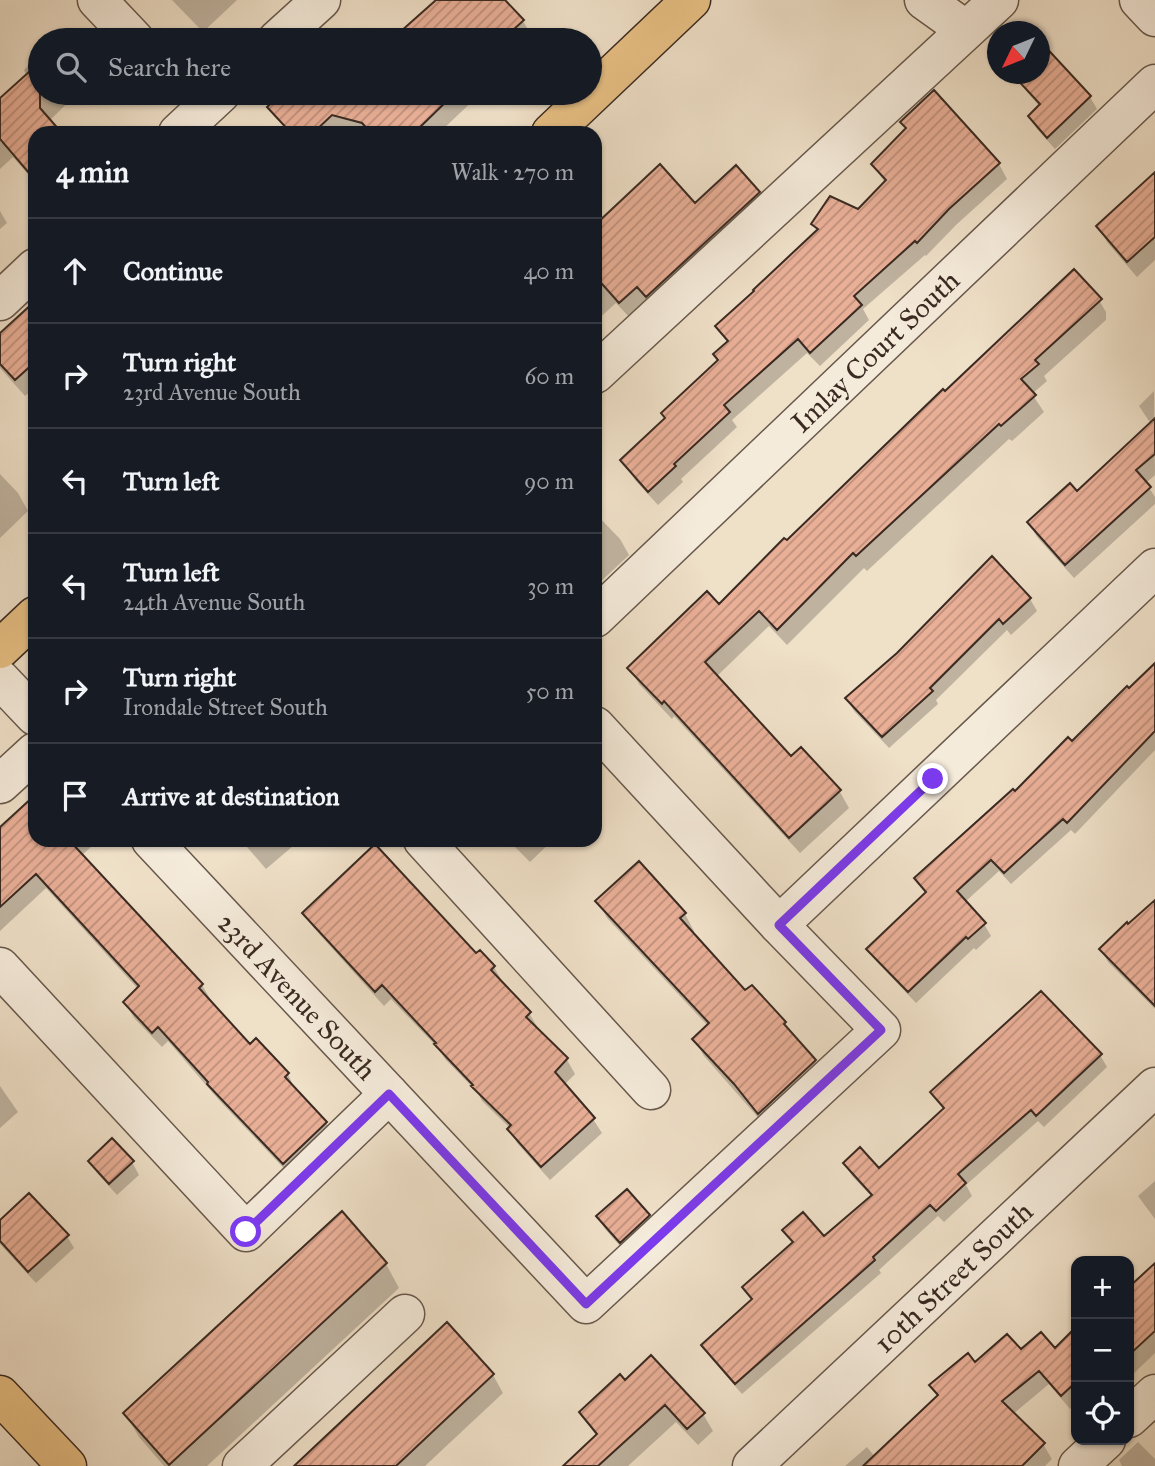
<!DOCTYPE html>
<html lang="en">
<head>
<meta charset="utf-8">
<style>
  :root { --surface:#171b24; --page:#242831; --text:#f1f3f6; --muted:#9ea1a6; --line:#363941 }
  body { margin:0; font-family:"IM FELL Great Primer",serif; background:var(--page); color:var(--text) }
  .controls { position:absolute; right:21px; bottom:21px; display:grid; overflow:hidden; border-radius:14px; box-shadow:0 2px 5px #0004 }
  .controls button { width:63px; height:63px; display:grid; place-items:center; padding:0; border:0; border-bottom:2px solid var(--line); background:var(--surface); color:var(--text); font:35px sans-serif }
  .compass { position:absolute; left:987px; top:21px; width:63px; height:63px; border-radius:50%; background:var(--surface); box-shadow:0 2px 5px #0004; rotate:227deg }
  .stop { position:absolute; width:21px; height:21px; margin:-16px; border:5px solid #7c3aed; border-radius:50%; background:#fff }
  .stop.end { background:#7c3aed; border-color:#fff; box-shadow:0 2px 7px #0008 }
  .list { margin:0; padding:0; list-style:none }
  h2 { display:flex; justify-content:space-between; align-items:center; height:91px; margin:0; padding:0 28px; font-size:30px }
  h2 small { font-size:23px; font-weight:400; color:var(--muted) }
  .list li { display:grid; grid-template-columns:46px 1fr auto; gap:21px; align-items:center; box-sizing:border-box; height:105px; padding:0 28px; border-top:2px solid var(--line) }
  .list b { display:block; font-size:26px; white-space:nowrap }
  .list p { margin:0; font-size:23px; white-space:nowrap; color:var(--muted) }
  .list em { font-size:23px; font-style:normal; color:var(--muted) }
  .icon { flex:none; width:38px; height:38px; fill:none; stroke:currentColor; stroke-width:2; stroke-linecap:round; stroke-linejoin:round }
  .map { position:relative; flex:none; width:1155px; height:1466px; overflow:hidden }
  .search { position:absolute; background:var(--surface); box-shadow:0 2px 5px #0004; left:28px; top:28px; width:574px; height:77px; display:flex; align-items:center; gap:18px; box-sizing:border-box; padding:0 24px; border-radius:38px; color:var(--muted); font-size:26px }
  .panel { position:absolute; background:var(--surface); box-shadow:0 2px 5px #0004; left:28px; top:126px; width:574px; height:721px; border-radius:21px }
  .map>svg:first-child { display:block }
  .shadow { fill:#0003 }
  .building { fill:url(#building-hatch); stroke:#3a2a22; stroke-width:2 }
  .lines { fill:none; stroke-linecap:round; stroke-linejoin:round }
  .minor-casing { stroke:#67584c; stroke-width:41 }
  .major-casing { stroke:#3a2a22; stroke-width:41 }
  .minor { stroke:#f5ebdb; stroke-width:38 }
  .major { stroke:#e8c084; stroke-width:38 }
  .route { stroke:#7c3aed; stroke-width:9 }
  .labels { text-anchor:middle; stroke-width:6; stroke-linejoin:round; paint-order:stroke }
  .street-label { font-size:28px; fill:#3a2a22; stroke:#f5ebdb }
</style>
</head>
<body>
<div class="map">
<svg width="1155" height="1466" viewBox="0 0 1155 1466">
  <defs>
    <pattern id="building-hatch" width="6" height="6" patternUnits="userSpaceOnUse" patternTransform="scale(1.75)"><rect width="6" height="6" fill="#e9af97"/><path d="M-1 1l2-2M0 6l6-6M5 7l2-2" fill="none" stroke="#be8f7b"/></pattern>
  </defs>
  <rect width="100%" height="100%" fill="#efe0c8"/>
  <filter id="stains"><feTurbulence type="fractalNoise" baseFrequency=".00286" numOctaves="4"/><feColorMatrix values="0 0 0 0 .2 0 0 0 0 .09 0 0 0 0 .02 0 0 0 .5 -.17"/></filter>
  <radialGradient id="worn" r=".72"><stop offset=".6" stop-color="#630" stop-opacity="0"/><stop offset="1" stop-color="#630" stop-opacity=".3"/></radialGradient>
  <path class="shadow" d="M172,0H237L203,32Z
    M439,0H503L523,21L532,36L527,40H393Z
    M63,34L68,40H56Z
    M1048,53L1090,97L1097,109L1055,149L1037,129L1030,116L1040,107L1027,92L1020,79L1026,74H1040V61Z
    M40,55V93H78L49,121L60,133H35V182L13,157L0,169V100L27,76L24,70Z
    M285,93H481L439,133H353L341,130L338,133H288L270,107Z
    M902,122L999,164L1007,179L957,224L926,256L925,255L863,309L869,320L820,366L807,353L732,420L737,427L681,479L683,482L658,505L635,480L626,465L719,361L728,343L718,326L817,232L813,224L858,211L885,183L873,165L907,130Z
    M1155,174V260L1137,277L1107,242L1098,226Z
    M758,193L768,209L630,318L616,303L595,322V227Z
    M0,211L7,223L0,229Z
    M1096,295L1106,312V320L1044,376L1047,381L1032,394L1044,412L1012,441L1009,439L867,571L864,568L787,645L769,626L716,677L791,759L801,750L840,792L849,808L800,853L674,716L672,719L639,684L630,668L719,606L945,394Z
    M35,304V388L25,396L0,368V335Z
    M1154,391L1155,475L1146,483L1155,497V504L1074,578L1037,537L1029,523L1077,493L1151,424L1139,406Z
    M0,474L18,493L28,511L0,538Z
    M595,513L620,539L629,555L595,587Z
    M992,559L1030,599L1037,611L1011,635L1007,630L936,700L938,704L889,748L854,711L847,699L898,654Z
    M1155,666V750L1075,834L1071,830L1011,884L999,871L965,902L984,924L991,936L976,950L974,948L916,1003L876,961L869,949L926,894L916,879L1072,743Z
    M35,797V840H88L92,846L81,856L202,985L211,1000L209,1002L250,1047L288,1074L295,1090L326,1123L335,1138L293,1178L218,1099L168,1041L162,1047L134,1018L125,1002L138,989L46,888L0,931V829Z
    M241,840H300L266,869Z
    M508,840H553L530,862Z
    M598,901L685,914L694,931L692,934L745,993L751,987L785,1023L792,1035L815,1061L825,1079L769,1130L704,1056L694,1039L708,1026L607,918Z
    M1155,902V1009L1108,962L1101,950Z
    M304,913L476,956L494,967L502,981L501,983L529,1013L538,1028L536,1029L567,1060L575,1074L564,1085L593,1119L602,1133L550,1180L517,1143L510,1128L482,1101L478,1093L445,1059L439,1049L391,999L384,1006L313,927Z
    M1100,1055L1107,1067L1044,1127L1038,1121L966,1185L972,1196L944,1222L938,1216L879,1270L881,1273L742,1394L710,1357L703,1345L753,1301L745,1287L794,1244L785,1230L824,1239L872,1197L852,1176L845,1164L879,1170L945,1110L932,1092Z
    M0,1086L18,1112L0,1128Z
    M90,1161L132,1162L139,1175L117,1195L97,1173Z
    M1155,1181V1219L1138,1196Z
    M648,1216L655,1228L627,1254L605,1229L598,1217Z
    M0,1222L67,1236L74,1248L36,1283L0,1244Z
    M386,1264L399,1288L207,1466H164L139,1437L125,1413Z
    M1155,1266V1353L1129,1378V1290Z
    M1076,1329V1404L1070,1409L1049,1384L1013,1414L1043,1444L1052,1459L1045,1466H845L867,1447L875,1457L938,1397L931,1385L975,1364L1021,1352L1055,1350Z
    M493,1375L503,1393L425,1466H297Z
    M624,1382L703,1414L713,1431L698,1445L676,1422L628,1466H565L597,1437L581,1413Z
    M1138,1442L1155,1459V1466H1122L1119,1460Z"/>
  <path class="building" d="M436,0H505L524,20L502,40H391Z
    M1040,41L1091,96L1047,138L1028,116L1040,104L1012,74H1040Z
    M40,62V108L62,133H35V180L0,139V98Z
    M934,90L1000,163L949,209L917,243L915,241L854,296L862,305L810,353L798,339L724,405L730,412L674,464L676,466L648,492L620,460L665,418L661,413L718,360L713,354L728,341L715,326L754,291L753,290L818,229L811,224L830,196L858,209L886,180L871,164L906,128L900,122Z
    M279,93H455L414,133H371L362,123L332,115L313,133H291L267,107L278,97Z
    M660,164L695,203L736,165L760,192L646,297L637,287L619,303L595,276V225Z
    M1155,172V237L1127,262L1096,226Z
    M1074,269L1102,299L1035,360L1039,364L1021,379L1036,395L1001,426L999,424L856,556L853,553L777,630L759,611L705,662L791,756L801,747L841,790L789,838L664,701L662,704L627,668L707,591L719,604L784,538L787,540L943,389L945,391Z
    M35,301V362L15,380L0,364V333Z
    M1155,418V454L1136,470L1151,487L1065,565L1027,522L1070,483L1077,491Z
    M992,556L1031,598L1003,624L999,619L930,688L933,691L882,737L845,698L897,653Z
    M1155,663V731L1067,823L1063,819L1004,873L991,860L957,891L986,923L968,939L966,937L908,992L866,949L926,892L914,878L1013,789L1015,791L1068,737L1072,741L1127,686L1129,688Z
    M35,795V840H69L203,984L199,988L250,1044L256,1038L289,1073L285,1077L327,1122L283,1164L207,1084L208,1082L158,1027L152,1033L123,1002L139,986L36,874L0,907V827Z
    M375,844L476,953L480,950L495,966L491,970L531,1012L526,1017L568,1058L555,1072L595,1118L541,1167L507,1129L511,1125L471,1086L473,1085L434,1044L436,1043L382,985L375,992L302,913Z
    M639,861L686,913L680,918L745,990L752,985L786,1022L784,1024L816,1060L758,1114L734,1084L692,1039L709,1023L595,901Z
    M1155,900V1006L1099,949L1127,922L1128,924Z
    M1041,991L1102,1054L1036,1116L1031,1110L958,1174L966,1183L936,1211L930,1205L873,1257L875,1260L735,1384L701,1345L752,1299L742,1287L793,1242L782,1230L803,1212L824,1236L872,1195L843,1163L860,1147L879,1168L944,1108L930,1092Z
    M112,1138L134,1161L109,1184L88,1161Z
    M627,1189L650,1215L620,1243L596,1216Z
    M29,1193L69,1235L28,1272L0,1241V1220Z
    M342,1211L387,1263L169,1465L123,1413Z
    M1155,1263V1331L1129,1355V1287Z
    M447,1322L494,1374L396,1466H294Z
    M1076,1327V1382L1061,1396L1039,1371L1002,1401L1045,1443L1022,1466H863L938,1395L929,1385L968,1353L975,1362L1007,1334L1021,1349L1041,1332L1055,1348Z
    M651,1355L705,1413L687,1429L665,1405L598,1466H563L597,1434L579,1412L620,1374L625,1380Z"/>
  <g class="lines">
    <g class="minor-casing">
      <g id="minor">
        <path d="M97,0L135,40"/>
        <path d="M924,0L966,30"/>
        <path d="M1139,0L1155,17"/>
        <path d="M277,40L321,0"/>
        <path d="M178,133L221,93"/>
        <path d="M0,301L35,268"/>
        <path d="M595,374L999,0"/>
        <path id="s1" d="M595,618L1155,84"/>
        <path d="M0,679L35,716"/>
        <path d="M0,784L35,752"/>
        <path id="s2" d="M151,840L586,1304L881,1030L779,925L595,726"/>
        <path d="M423,840L651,1090"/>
        <path d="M779,925L1155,568"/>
        <path d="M0,967L246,1232L389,1094"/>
        <path d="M1129,1418L1155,1394"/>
        <path d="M242,1466L405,1314"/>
        <path id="s3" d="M752,1466L1155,1087"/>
        <path d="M1078,1466L1106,1440"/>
      </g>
    </g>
    <g class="major-casing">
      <path id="major" d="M551,133L691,0
        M0,649L35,616
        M0,1395L67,1466"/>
    </g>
    <use href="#minor" class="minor"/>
    <use href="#major" class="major"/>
  </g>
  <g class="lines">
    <path class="route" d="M246,1232L389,1094L586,1304L881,1030L779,925L933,779"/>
  </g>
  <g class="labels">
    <g class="street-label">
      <text dy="10" stroke="none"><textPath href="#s1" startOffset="387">Imlay Court South</textPath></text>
      <text dy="10" stroke="none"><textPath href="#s2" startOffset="214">23rd Avenue South</textPath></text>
      <text dy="10" stroke="none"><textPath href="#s3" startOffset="276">10th Street South</textPath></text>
    </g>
  </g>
  <rect width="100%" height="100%" filter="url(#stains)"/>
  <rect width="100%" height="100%" fill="url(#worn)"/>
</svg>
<div class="controls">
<button>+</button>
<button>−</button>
<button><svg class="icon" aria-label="locate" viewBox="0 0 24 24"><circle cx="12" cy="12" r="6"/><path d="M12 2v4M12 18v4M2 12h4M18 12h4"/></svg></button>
</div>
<svg class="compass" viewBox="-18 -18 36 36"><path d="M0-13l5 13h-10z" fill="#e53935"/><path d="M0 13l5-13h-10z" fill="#9ea1a6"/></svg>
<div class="stop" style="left:246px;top:1232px"></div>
<div class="stop end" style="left:933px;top:779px"></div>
<div class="search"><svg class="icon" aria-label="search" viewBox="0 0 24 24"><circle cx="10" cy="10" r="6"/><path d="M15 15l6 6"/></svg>Search here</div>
<section class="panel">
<h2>4 min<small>Walk · 270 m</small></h2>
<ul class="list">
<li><svg class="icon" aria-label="ahead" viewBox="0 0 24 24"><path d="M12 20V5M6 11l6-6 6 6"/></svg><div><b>Continue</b></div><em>40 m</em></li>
<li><svg class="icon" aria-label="right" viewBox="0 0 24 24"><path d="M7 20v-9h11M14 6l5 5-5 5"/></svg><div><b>Turn right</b><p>23rd Avenue South</p></div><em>60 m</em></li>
<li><svg class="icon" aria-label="left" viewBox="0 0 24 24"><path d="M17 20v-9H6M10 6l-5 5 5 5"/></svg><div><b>Turn left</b></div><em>90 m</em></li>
<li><svg class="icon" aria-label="left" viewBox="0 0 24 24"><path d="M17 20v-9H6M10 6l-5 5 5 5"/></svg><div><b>Turn left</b><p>24th Avenue South</p></div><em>30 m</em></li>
<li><svg class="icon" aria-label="right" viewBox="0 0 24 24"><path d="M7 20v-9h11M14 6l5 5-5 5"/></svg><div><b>Turn right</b><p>Irondale Street South</p></div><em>50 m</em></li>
<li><svg class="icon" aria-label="arrive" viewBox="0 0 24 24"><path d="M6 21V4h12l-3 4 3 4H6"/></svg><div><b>Arrive at destination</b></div></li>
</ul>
</section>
</div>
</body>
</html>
